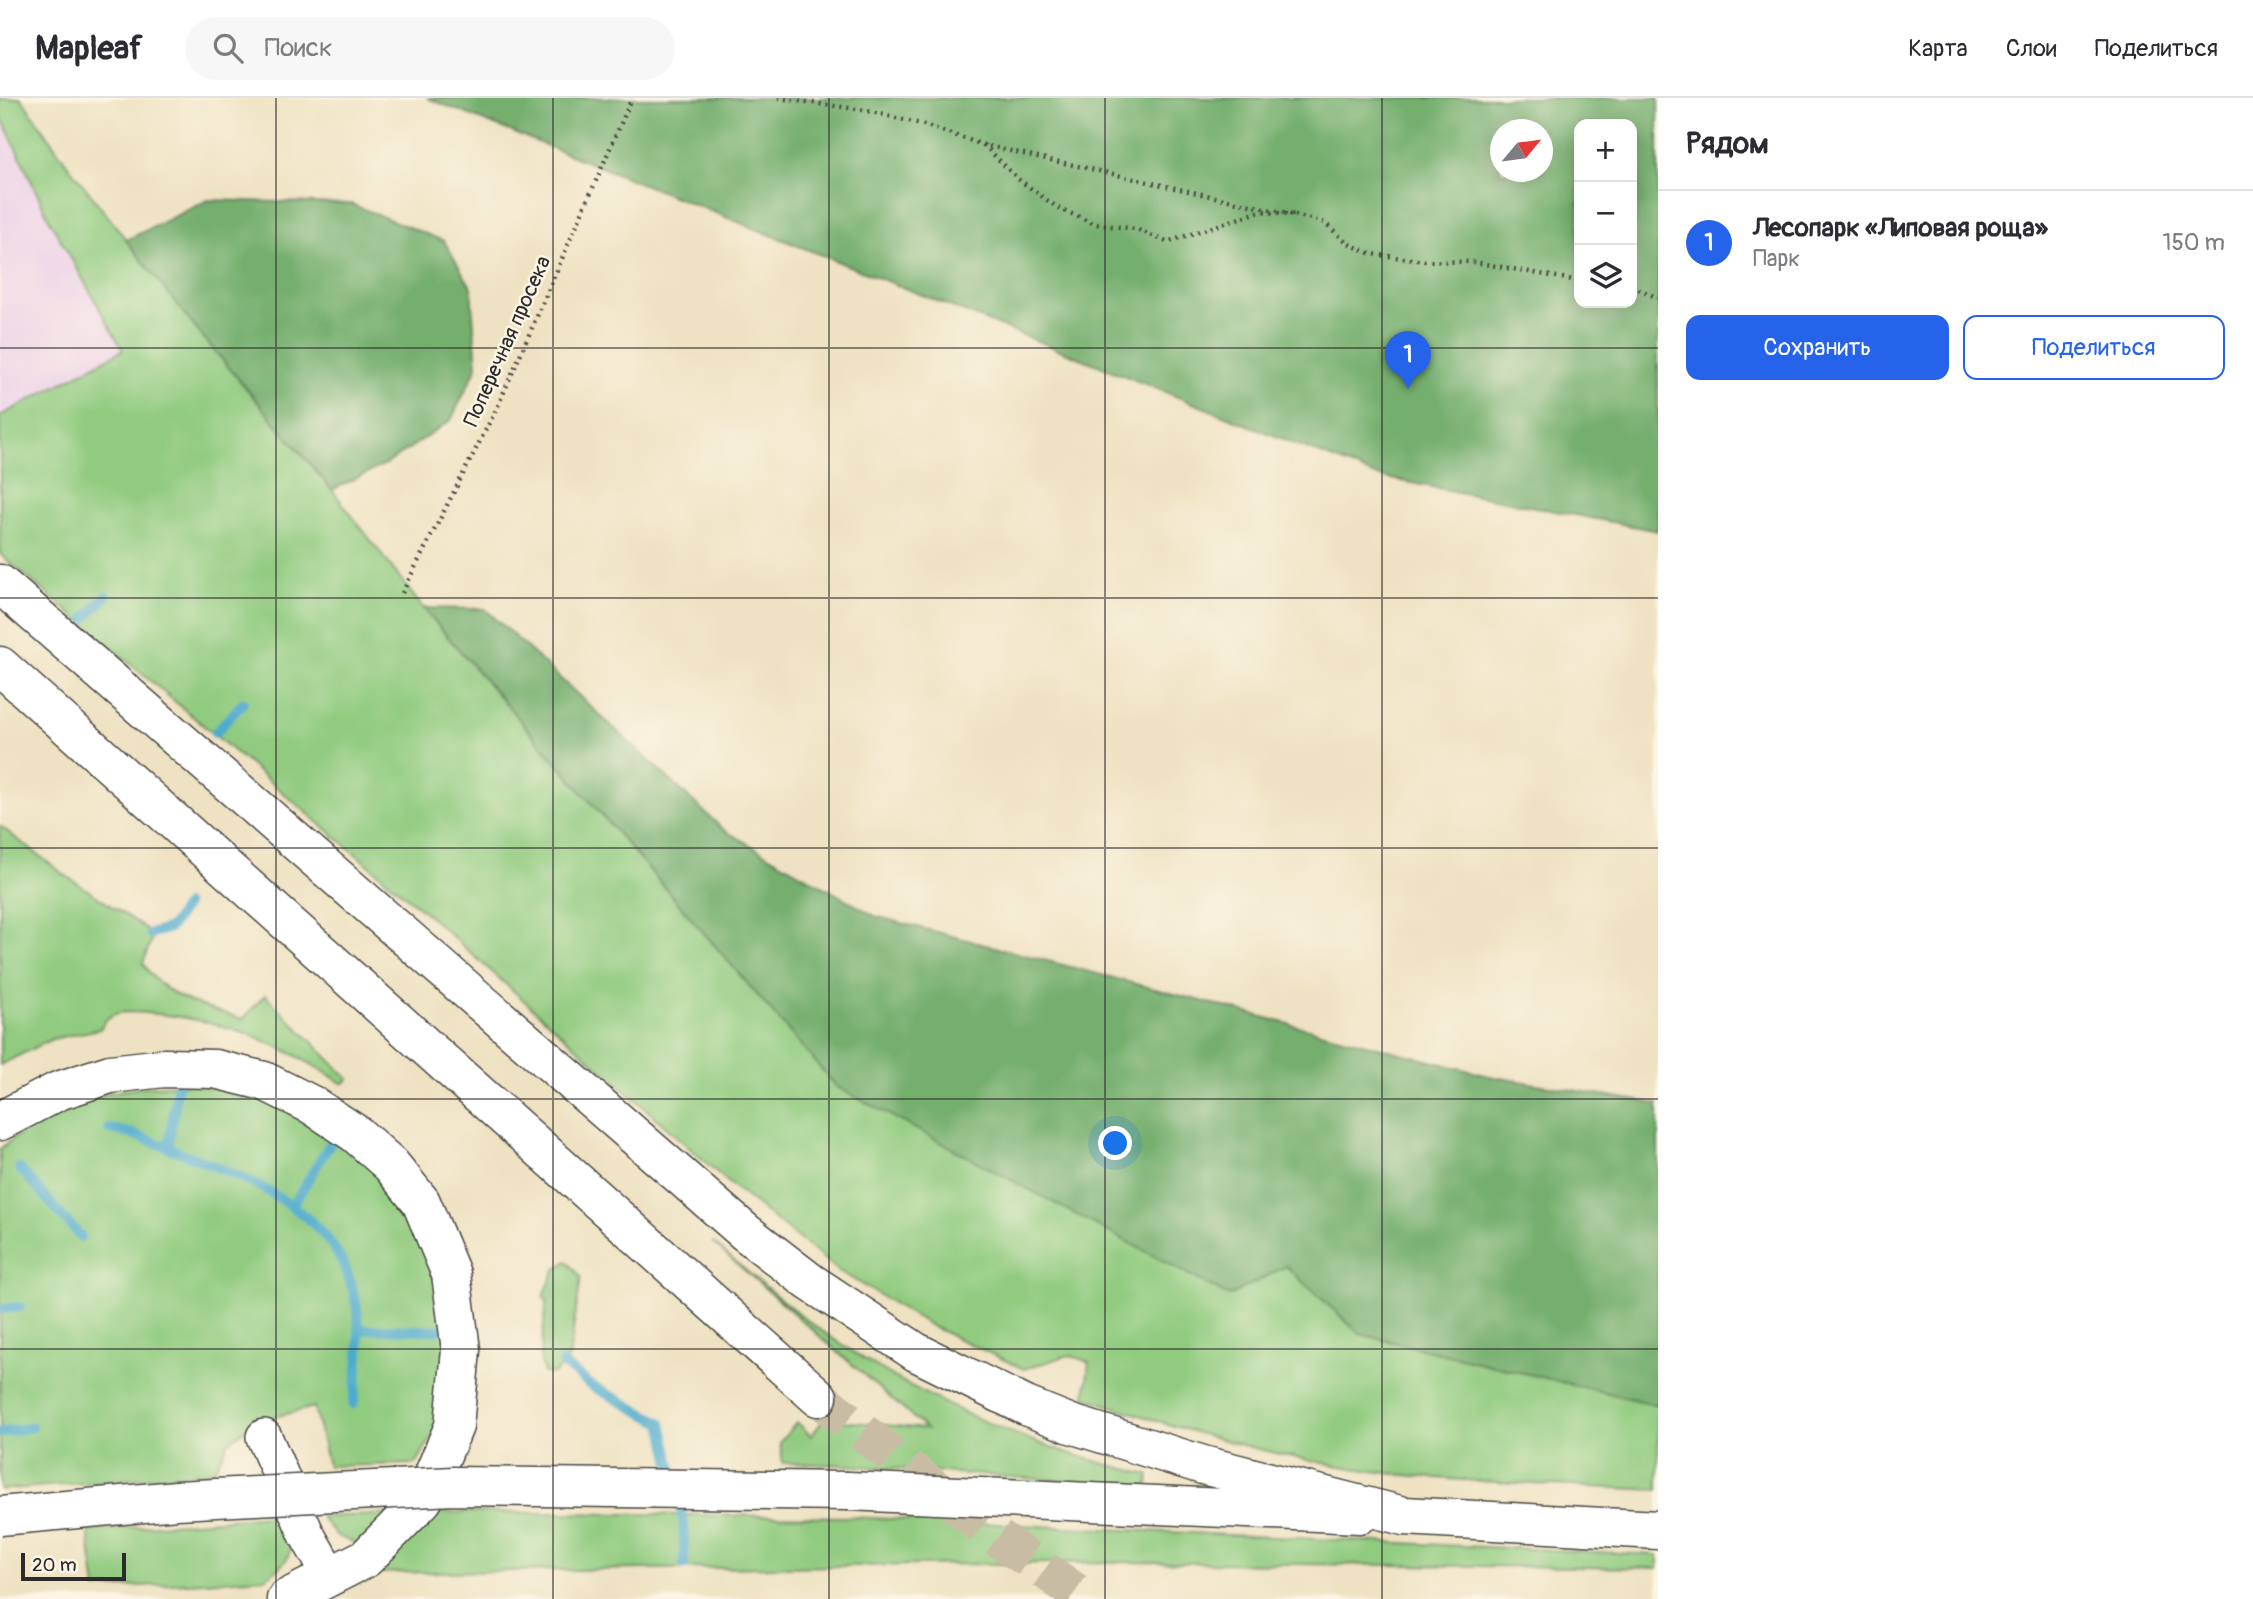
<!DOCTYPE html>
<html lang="ru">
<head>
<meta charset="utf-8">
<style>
  :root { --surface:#fff; --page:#f7f7f7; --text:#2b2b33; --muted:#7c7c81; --line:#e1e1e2; --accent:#2563eb }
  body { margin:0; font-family:Pangolin,sans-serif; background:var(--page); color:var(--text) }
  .controls { position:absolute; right:21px; top:21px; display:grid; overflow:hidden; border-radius:14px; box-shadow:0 4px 18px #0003 }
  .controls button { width:63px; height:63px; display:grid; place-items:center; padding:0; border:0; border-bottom:2px solid var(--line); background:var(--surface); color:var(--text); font:35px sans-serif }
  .compass { position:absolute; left:1490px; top:21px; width:63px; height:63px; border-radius:50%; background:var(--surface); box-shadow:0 4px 18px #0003; rotate:61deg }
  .scale { position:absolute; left:21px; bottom:18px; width:105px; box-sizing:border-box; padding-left:7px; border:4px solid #2b2b2b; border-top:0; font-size:19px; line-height:24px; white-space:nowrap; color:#2b2b2b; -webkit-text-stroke:5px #fcf5e5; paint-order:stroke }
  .you { position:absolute; left:1116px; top:1046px; width:24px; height:24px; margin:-18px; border:5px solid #fff; border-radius:50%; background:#1a73e8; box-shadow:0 0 0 10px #1a73e833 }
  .badge { display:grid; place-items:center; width:46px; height:46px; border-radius:50%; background:var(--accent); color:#fff; font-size:23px; font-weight:700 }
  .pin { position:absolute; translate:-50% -58px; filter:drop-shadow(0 2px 4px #0008) }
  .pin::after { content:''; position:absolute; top:37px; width:24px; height:21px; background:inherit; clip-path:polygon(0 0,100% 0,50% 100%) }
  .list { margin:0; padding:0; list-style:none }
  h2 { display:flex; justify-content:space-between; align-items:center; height:91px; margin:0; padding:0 28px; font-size:30px }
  h2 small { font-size:23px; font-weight:400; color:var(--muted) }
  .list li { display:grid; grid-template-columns:46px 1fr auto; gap:21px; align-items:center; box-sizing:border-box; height:105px; padding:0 28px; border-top:2px solid var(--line) }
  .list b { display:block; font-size:26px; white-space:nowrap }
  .list p { margin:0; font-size:23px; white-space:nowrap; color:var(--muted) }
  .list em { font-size:23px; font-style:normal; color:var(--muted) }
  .actions { display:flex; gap:14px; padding:21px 28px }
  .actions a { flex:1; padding:16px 0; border:2px solid var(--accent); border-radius:14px; text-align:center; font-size:24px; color:var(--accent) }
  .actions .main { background:var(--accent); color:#fff }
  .icon { flex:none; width:38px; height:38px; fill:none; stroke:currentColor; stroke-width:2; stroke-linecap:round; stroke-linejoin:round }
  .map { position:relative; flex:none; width:1658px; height:1501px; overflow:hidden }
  header { display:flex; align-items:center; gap:42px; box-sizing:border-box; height:98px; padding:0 35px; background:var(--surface); border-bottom:2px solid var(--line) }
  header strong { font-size:33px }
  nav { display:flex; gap:38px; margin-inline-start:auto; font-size:24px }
  .search { width:490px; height:63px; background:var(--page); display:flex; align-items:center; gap:18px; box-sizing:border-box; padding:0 24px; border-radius:38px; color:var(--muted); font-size:26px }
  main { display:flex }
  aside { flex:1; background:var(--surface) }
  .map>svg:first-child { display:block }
  .built { fill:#edd1e9 }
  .green { fill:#90cb7f; stroke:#5e7b55; stroke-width:2 }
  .forest { fill:#74af6e; stroke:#506d4c; stroke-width:2; fill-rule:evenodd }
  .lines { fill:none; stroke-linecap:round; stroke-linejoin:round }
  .stream { stroke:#4eabcd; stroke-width:10 }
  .highway-tunnel { stroke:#c8bda4; stroke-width:38; stroke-dasharray:38 19; stroke-linecap:butt }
  .minor-casing { stroke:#484642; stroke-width:38 }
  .major-casing { stroke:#484642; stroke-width:41 }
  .highway-casing { stroke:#484642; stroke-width:41 }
  .path { stroke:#484642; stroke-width:4.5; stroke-dasharray:2 5; stroke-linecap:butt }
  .minor { stroke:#fff; stroke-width:35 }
  .major { stroke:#fff; stroke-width:38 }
  .highway { stroke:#fff; stroke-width:38 }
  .major-bridge-casing { stroke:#484642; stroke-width:41; stroke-linecap:butt }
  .major-bridge { stroke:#fff; stroke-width:38 }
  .grid { fill:none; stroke:#2b2b2b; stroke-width:2; stroke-opacity:0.55 }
  .labels { text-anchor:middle; stroke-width:5; stroke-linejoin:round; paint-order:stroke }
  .street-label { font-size:21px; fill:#2b2b2b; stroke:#fcf5e5 }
</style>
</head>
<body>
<header>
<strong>Mapleaf</strong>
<div class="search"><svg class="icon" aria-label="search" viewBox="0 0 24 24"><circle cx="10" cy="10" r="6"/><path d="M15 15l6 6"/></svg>Поиск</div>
<nav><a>Карта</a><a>Слои</a><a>Поделиться</a></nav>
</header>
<main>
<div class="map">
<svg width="1658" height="1501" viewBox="0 0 1658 1501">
  <rect width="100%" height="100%" fill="#fcf5e5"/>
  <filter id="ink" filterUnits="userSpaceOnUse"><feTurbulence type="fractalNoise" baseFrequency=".0143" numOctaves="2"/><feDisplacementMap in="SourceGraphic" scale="14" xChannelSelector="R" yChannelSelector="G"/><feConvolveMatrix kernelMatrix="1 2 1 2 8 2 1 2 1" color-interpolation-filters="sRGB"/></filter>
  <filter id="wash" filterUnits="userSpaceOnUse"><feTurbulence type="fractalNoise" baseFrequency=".00686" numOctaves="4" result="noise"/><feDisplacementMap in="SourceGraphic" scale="28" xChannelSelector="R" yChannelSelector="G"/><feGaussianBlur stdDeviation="1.57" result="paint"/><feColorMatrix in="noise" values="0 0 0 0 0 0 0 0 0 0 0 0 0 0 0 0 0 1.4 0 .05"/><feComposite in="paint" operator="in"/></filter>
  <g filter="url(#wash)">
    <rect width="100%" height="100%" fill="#efe2c2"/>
    <path class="built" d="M0,16L49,121L123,253L0,318Z"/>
    <path class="green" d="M0,0H21L67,66L194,228L332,392L423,510L837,989L1286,1168L1360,1236L1658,1307V1392C1580,1388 1502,1386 1425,1379C1308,1369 1195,1337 1085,1299L1089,1264L1069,1257L1024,1271L933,1229L839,1173L729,1085L427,816L0,456V318L123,252L49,121L0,16Z
      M0,728L62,775L146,831L152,840L143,865C162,900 207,910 243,921L265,897L349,981L343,986C281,944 222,921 146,915C127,914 109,910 100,931L52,941L0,967Z
      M187,986L235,992L278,1008L375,1067L423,1134L447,1227L436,1332L416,1366L328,1368L314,1309L254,1324L228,1345L213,1374L0,1392V1051C61,1001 110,989 187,986Z
      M712,1144C743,1170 774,1197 807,1222C906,1296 1028,1350 1149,1377L1148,1389L846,1367L783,1365L780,1344L797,1324L811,1338L824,1321L926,1331Z
      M567,1163L581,1179L569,1260L554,1276L544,1275L540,1261L547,1201L543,1200L555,1172Z
      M477,1414L849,1419L1658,1457V1470L1121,1464L373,1475L427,1415Z
      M392,1416L357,1446L337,1438L321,1419Z
      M278,1417C296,1449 296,1459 265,1480L96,1491L88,1433Z"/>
    <path class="forest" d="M427,0H1658V433L1376,378ZM1579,26H1632V205H1579ZM1500,32H1542V74H1500Z
      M208,102L351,106L444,143L471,189L477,269L451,322L388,365L332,392L194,228L126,142Z
      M423,510L485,511L724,732L875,818L1489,978L1658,1006V1307L1360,1236L1286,1168L1229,1198L837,989Z"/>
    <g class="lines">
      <path class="stream" d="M85,521L106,498
        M215,635L243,605
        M150,836L170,830L186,807
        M109,1031L130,1035C274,1091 388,1119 353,1306
        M168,1050L178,986
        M19,1070L81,1139
        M292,1108L333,1041
        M0,1211L20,1209
        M360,1231L440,1232
        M562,1265L592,1288L662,1325L684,1425V1467
        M0,1335L32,1329"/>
    </g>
  </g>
  <g filter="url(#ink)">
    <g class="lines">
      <path class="highway-tunnel" d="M818,1299L999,1441L1086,1501"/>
      <g class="minor-casing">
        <path id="minor" d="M264,1339L307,1437L331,1479"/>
      </g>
      <g class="major-casing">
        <path id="major" d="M0,1023L58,993L110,976L164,970L215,971L264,983L312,1007L356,1036L391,1067L421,1104L451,1176L461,1252L454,1328L423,1402L366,1460L286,1501
          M848,1393L1360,1416"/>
      </g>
      <g class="highway-casing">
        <path id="highway" d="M0,486L745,1134L810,1184L916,1254L1026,1308L1071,1326L1203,1367L1404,1418L1658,1432
          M0,568L818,1299"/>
      </g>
      <path class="path" d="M778,0L863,12L921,26L984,47L1295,117L1261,113L1167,144L1136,131L1095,126L1058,110L1018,81L984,47
        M1295,117L1325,125L1349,146L1372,156L1425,163L1474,164L1579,183
        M1632,188L1658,200
        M402,495L497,310L632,0"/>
      <use href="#minor" class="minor"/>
      <use href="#major" class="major"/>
      <use href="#highway" class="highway"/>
      <g class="major-bridge-casing">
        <path id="major-bridge" d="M0,1418L177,1402L453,1388L848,1393"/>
      </g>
      <use href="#major-bridge" class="major-bridge"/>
    </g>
  </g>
  <path class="grid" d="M276,0V1501M553,0V1501M829,0V1501M1105,0V1501M1382,0V1501M0,250H1658M0,500H1658M0,750H1658M0,1001H1658M0,1251H1658"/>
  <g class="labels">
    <g class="street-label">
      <text transform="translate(507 243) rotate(-66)" y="7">Поперечная просека</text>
    </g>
  </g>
</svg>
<div class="controls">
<button>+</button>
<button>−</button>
<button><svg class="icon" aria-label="layers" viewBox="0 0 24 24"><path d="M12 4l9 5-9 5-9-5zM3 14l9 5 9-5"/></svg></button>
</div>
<svg class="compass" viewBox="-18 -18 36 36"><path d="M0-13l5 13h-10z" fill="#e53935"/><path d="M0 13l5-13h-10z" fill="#7c7c81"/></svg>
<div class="scale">20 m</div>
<div class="you"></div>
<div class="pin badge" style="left:1408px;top:291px">1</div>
</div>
<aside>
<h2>Рядом<small></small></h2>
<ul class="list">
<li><span class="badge">1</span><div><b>Лесопарк «Липовая роща»</b><p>Парк</p></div><em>150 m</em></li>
</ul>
<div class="actions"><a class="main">Сохранить</a><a>Поделиться</a></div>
</aside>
</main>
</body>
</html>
